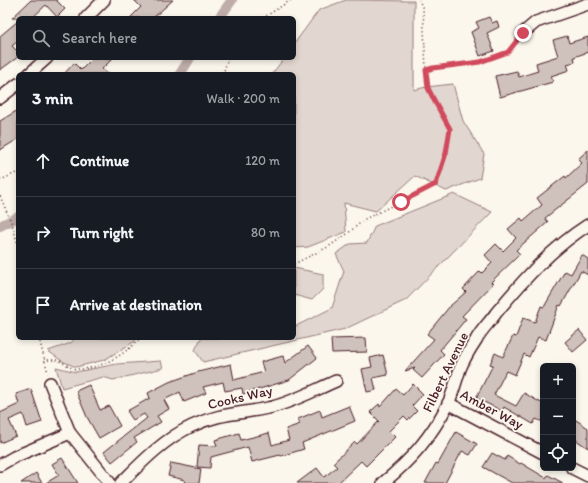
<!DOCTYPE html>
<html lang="en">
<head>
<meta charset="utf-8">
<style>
  :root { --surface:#171b24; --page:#20242c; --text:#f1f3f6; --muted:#9ea1a6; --line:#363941 }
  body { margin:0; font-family:Itim,sans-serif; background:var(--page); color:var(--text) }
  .controls { position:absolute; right:12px; bottom:12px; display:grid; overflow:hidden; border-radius:6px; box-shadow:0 2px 6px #0003 }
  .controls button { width:36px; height:36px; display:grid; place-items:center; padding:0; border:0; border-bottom:1px solid var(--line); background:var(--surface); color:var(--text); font:20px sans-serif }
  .stop { position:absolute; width:12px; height:12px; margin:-9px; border:3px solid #d1495b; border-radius:50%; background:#fff }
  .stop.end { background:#d1495b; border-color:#fff; box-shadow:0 1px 4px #0008 }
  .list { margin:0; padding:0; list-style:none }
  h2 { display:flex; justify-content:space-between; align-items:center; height:52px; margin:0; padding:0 16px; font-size:17px }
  h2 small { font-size:13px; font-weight:400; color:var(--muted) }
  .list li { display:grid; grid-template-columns:26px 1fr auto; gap:12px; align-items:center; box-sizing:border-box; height:72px; padding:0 16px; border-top:1px solid var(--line) }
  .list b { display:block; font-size:15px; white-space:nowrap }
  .list em { font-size:13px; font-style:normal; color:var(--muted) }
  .icon { flex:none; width:22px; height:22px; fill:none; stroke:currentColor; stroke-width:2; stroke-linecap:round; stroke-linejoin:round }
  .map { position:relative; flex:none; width:588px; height:483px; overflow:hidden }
  .search { position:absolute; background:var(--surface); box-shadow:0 2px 6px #0003; left:16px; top:16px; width:280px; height:44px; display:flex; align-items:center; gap:10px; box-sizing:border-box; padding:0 14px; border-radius:6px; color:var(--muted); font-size:15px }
  .panel { position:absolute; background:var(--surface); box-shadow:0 2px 6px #0003; left:16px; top:72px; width:280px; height:268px; border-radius:6px }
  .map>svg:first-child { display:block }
  .green { fill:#e2d7d0; stroke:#967b7e }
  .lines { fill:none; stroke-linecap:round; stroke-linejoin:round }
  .canal { stroke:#bfadaa; stroke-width:10 }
  .building { fill:#cfc2bc; stroke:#4a1f2b }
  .minor-casing { stroke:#4a1f2b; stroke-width:14 }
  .path { stroke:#4a1f2b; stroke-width:1.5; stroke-dasharray:1 3; stroke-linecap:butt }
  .minor { stroke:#fbf7ec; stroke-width:11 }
  .route { stroke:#d1495b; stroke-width:5 }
  .labels { text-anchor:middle; stroke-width:3.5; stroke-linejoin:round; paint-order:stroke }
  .street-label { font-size:14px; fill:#4a1f2b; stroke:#fbf7ec }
</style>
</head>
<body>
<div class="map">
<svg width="588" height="483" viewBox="0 0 588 483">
  <rect width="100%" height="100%" fill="#fbf7ec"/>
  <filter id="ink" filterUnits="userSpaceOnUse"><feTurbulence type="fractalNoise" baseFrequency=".025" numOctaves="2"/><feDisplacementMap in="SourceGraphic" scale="8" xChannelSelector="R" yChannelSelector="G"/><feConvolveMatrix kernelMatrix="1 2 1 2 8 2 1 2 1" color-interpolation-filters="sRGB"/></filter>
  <g filter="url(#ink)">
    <path class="green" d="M346,0L414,1V90L426,87L453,84L463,121L484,154L480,178L446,191L415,176L376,211L344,203L346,232L308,247L294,248V74H272L284,58H294V44L319,10Z
      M454,194L492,212L406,300L345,329L203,362L195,350L201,338H294V327L332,308L344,271L336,254L350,244L367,243L375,226Z
      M294,268L323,274V289L312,300L294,295Z
      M75,338H137L135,341L104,360L76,367L62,361L48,351L71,343Z
      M161,361L163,368L113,380L103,377L62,388L56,367L76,372L117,364Z"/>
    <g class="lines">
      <path class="canal" d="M219,18L232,0
        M180,74L190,58
        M0,226L18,217"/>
    </g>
    <path class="building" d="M31,0H56L65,9L57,17L46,5L32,18H12Z
      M134,0H173L153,18H130L141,7Z
      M489,17L492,23L497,21L499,27L487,33L494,51L480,56L471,32L479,28L476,22Z
      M18,21V41L12,46L18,52V57L0,70V36Z
      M567,36L569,43L588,37V52L574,57L575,62L567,64L569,70L551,76L553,82L500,97L495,76L517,71L519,77L538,71L536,63L558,56L553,40Z
      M93,58H113L102,69L108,74H64L74,63L81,70Z
      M18,110V139L0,150V121Z
      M588,150V184L545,218L548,222L516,250L520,254L491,282L493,284L462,316L466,319L440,350L444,354L422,378L413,370L415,368L405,371L434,339L427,334L450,306L466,292L463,289L480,271L482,273L492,263L485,255L496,244L503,251L516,238L508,229L521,218L523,221L542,205L537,198L565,176L566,178L582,163L578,159Z
      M582,255L588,259V275L581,271L561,306L559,305L546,340L538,337L529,357L524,354L515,375L506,371L494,395L516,406L524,393L543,404V422L536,419L533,424L504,407L502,411L476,398L493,365L490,364L495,353L503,357L513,336L516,337L523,318L535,322L541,306L544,307L565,271L571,274Z
      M579,330L587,340L573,352L565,342Z
      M366,338L367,352L332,353L331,339Z
      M308,346L317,358L289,380L243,394L242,388L225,391L223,382L203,387L206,393L184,402L180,392L164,400L169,409L157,416L161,422L134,438L137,442L112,462L104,452L147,418L144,414L133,420L127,411L150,398L148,393L169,382L198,372L231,364L234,380L264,372L261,362L283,356L285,363Z
      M383,355L388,375L373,378L376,390L367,392L362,369L372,367L370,358Z
      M413,384L423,394L412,406L417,411L408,420L404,416L389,431L395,437L366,466L361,461L338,483H297L317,468L324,477L337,467L333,463L355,442L357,444L379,421L370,412L379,404L380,407L396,389L403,395Z
      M89,385L100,410L109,406L120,426L99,438L87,417L76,391Z
      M31,389L42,422L27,427L23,414L9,420L16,436L0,443V413L19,404L16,394Z
      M349,406L355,421L302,443L304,449L281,456L280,455L252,462L248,447L211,457L210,468L197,467L199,445L217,446L215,440L239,433L241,440L269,433L272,445L289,440L286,429L300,424L298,419L320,410L322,417Z
      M576,420L588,428V448L573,438V425Z
      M456,432L477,444L470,455L462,451L445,483H425L436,463L438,464Z
      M492,453L505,460L507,456L520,464L521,463L546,478L548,475L563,483H512L483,467Z
      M62,458L78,483H46L59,475L52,464Z
      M171,463L201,469L199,483H184L185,480L168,476Z
      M36,473L42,483H21Z"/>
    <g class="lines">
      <g class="minor-casing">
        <path id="minor" d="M86,18L104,0
          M523,33L536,22L588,4
          M29,74L47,58
          M0,98L18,84
          M50,383L70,433L110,483
          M448,403L543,453
          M0,465L14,457L70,433
          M572,468L588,476
          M121,483C142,462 164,439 192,426C219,413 240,414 268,408C289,404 315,390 336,381
          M383,483C411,460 431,437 448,404C453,393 456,381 460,369C464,359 470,349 476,340C481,330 490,322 496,313C523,280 552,248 588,225"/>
      </g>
      <path class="path" d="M263,18L291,0
        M426,70L433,68L480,62L508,52L517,41
        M223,74L228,58
        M0,179H3L18,172
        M0,196L12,224L18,245
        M294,264L328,247L347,234L365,219L436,184L447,153L450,129L428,88L426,70L423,9L419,0
        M39,338L48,373
        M44,360C48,360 53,360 57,360C64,362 70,369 77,369C100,370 126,354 140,338"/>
      <use href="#minor" class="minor"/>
    </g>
  </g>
  <g class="lines" filter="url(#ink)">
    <path class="route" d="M401,202L436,184L446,153L450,129L434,100L428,88L426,70L433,68L480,62L508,52L523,33"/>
  </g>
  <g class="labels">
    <g class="street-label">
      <text transform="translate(445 372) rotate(-64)" y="5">Filbert Avenue</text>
      <text transform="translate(240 397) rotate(-13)" y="5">Cooks Way</text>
      <text transform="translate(492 409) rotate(28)" y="5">Amber Way</text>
    </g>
  </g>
</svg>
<div class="controls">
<button>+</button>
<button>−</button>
<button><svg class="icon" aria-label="locate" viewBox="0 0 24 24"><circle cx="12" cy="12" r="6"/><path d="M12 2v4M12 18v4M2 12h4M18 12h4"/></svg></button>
</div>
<div class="stop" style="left:401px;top:202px"></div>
<div class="stop end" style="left:523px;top:33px"></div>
<div class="search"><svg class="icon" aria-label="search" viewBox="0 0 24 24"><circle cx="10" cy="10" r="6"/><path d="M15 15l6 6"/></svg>Search here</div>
<section class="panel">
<h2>3 min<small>Walk · 200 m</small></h2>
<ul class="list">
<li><svg class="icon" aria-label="ahead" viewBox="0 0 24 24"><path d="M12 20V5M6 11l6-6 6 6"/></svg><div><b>Continue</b></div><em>120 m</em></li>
<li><svg class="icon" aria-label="right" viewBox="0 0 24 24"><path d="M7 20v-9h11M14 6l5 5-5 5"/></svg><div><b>Turn right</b></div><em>80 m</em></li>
<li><svg class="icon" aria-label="arrive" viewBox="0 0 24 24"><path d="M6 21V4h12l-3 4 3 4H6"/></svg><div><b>Arrive at destination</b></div></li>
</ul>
</section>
</div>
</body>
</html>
